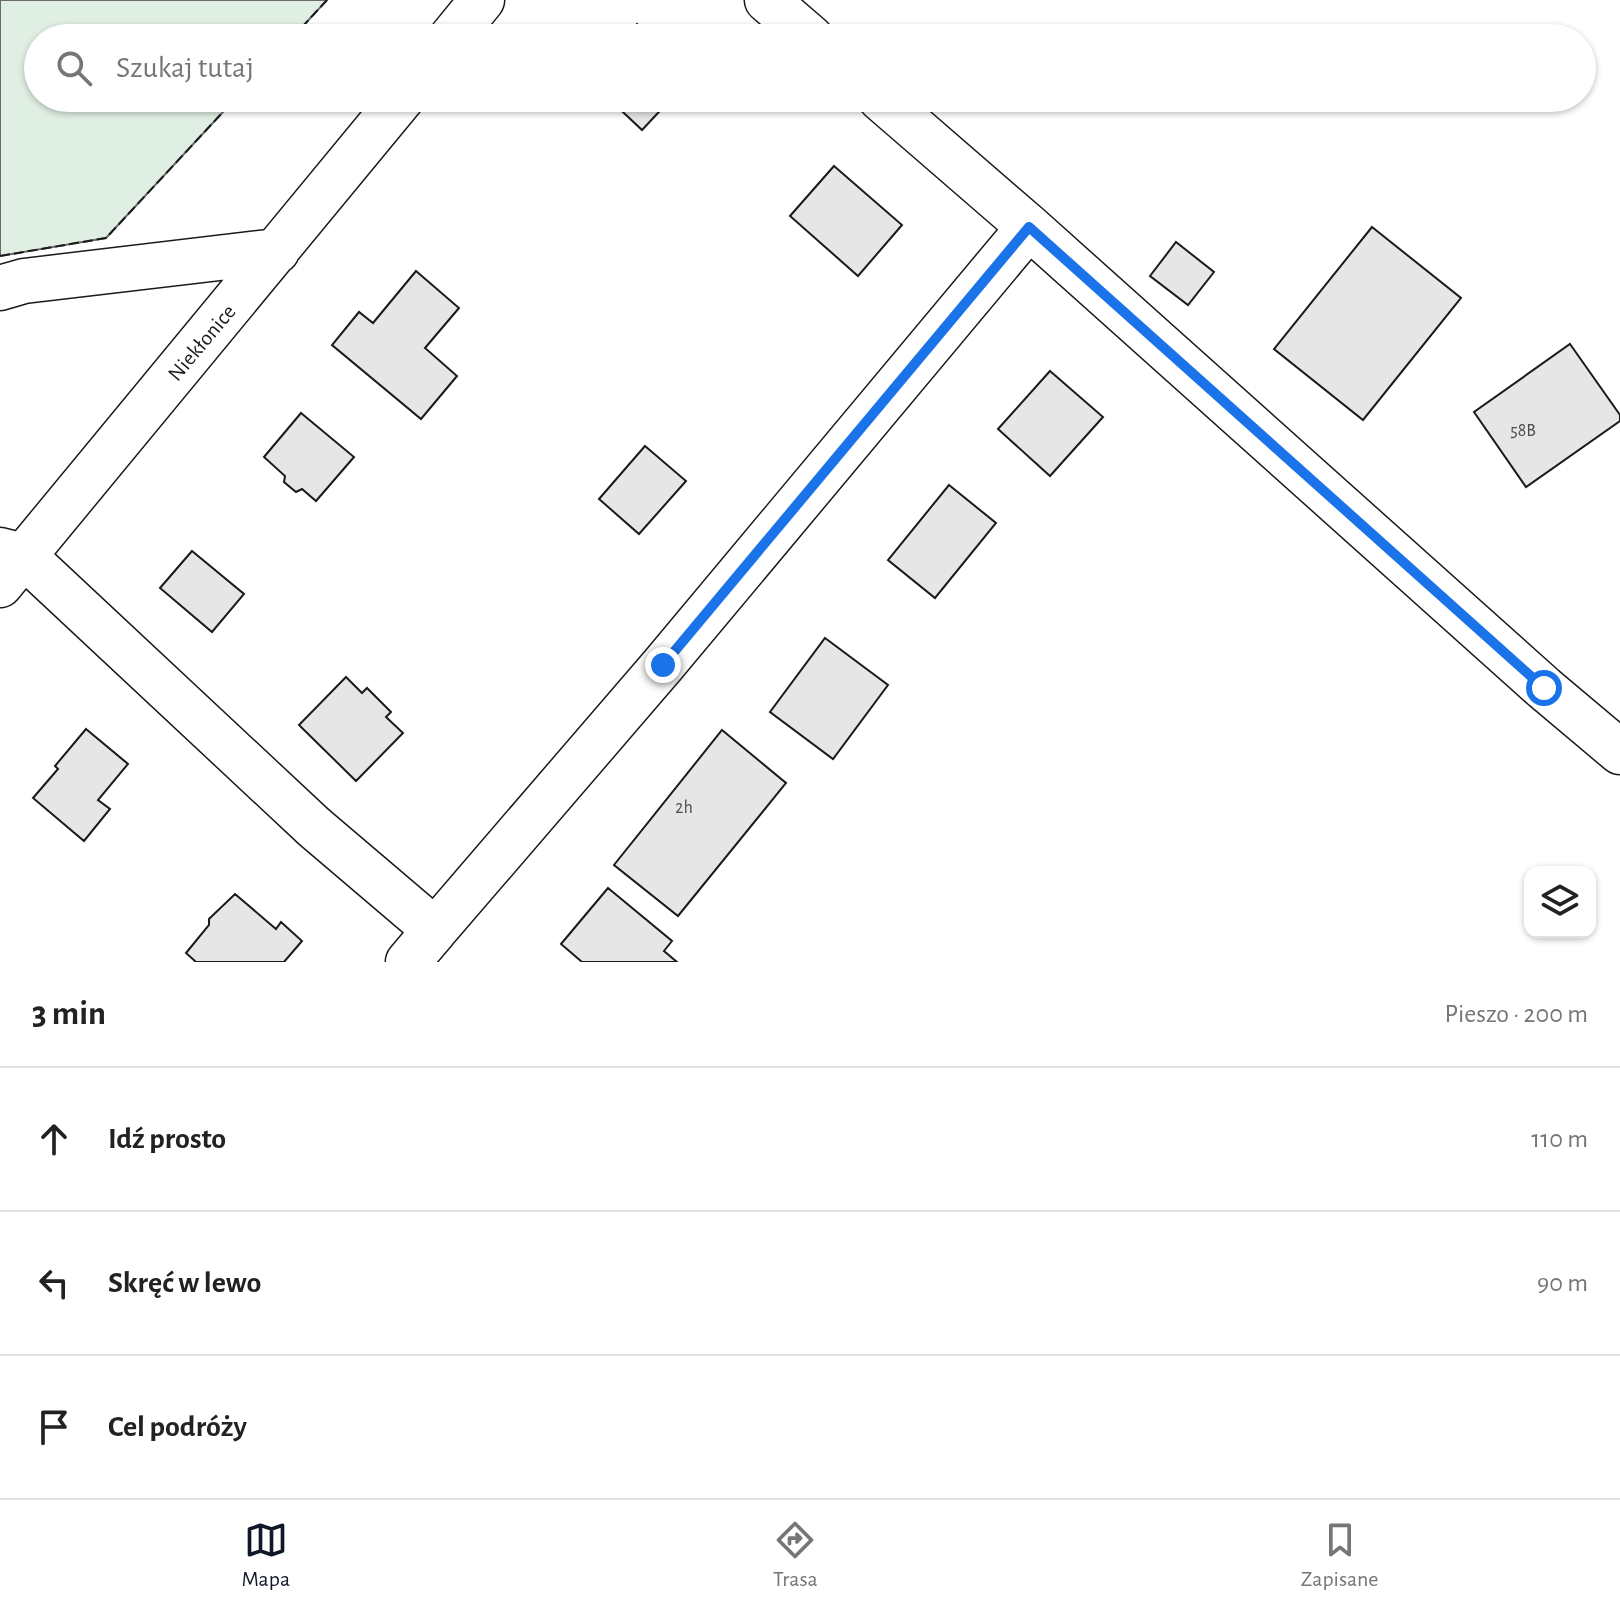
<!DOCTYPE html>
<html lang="pl">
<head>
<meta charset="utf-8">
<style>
  :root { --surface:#fff; --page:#f2f2f2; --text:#222; --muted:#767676; --line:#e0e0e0; --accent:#111827 }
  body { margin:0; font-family:"Alegreya Sans",sans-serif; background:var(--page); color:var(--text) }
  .controls { position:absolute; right:24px; bottom:24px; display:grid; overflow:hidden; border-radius:16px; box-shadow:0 2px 6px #0004 }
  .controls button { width:72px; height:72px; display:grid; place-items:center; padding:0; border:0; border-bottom:2px solid var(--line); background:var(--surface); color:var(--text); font:40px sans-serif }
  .stop { position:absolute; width:24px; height:24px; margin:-18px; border:6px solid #1a73e8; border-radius:50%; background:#fff }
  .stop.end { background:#1a73e8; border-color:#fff; box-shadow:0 2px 8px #0008 }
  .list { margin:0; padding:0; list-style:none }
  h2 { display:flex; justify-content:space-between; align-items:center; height:104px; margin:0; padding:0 32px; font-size:34px }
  h2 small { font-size:26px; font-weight:400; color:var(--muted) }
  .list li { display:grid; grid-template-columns:52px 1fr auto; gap:24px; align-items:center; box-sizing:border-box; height:144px; padding:0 32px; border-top:2px solid var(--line) }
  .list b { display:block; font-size:30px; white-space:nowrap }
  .list em { font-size:26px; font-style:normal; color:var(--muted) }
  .icon { flex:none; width:44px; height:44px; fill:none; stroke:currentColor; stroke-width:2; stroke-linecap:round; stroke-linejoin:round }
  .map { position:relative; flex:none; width:1620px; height:962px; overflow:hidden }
  .search { position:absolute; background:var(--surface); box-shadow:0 2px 6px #0004; left:24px; right:24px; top:24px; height:88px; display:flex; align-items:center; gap:20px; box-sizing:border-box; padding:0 28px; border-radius:44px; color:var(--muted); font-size:30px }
  .sheet { height:536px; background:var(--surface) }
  nav { display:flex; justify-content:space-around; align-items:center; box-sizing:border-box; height:112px; border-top:2px solid var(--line); background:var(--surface); font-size:22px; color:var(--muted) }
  nav a { display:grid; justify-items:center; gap:4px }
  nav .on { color:var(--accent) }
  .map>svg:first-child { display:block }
  .green { fill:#e0efe3; stroke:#6a6a6a; stroke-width:2 }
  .building { fill:#e6e6e6; stroke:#1a1a1a; stroke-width:2 }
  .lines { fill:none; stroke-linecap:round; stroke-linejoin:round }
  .minor-casing { stroke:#1a1a1a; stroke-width:47 }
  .minor { stroke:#fff; stroke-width:44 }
  .fence { stroke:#1a1a1a; stroke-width:2; stroke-dasharray:10 4; stroke-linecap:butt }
  .route { stroke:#1a73e8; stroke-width:10 }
  .labels { text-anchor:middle; stroke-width:6; stroke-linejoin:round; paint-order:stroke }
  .number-label { font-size:18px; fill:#4d4d4d }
  .street-label { font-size:22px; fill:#1a1a1a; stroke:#fff }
</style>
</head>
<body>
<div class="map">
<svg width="1620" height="962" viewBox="0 0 1620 962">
  <rect width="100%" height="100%" fill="#fff"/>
  <path class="green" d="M0,0H327L292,38H38V98H236L106,238L0,256Z"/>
  <path class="building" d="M637,24L652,38H624Z
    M1071,28L1131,38H1069Z
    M608,98H672L642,130Z
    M1071,98H1149L1147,110Z
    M834,166L902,225L858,276L790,216Z
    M1372,227L1461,298L1363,420L1274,349Z
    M1176,242L1214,272L1188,305L1150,276Z
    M416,271L459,308L425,348L457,376L421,419L332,345L359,312L373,323Z
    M1570,344L1620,415V421L1526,487L1474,412Z
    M1050,371L1103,417L1050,476L998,429Z
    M301,413L354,457L316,501L302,489L296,492L284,482L285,476L264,457Z
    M645,446L686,481L639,534L599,499Z
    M949,485L996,523L935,598L888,560Z
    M192,551L244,594L212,632L160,588Z
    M825,638L888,685L833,759L770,712Z
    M346,677L362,693L367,688L391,712L386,717L403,733L356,781L299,725Z
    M86,729L128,764L98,800L110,809L84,841L33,798L58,769L55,766Z
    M722,730L786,783L678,916L614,865Z
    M608,888L672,941L664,951L677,962H582L561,944Z
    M235,894L276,929L281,922L302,941L284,962H196L186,953L209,925V919Z"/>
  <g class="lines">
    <g class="minor-casing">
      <path id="minor" d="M767,0L811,38
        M451,38L482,0
        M880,98L1029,227L1544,688L1620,752
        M0,288L24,281L277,251
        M0,550L24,556L314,827L435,930L408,962
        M0,585L402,98
        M435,930L663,665L1029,227"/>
    </g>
    <use href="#minor" class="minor"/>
    <path class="fence" d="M292,38L327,0
      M0,256L106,238L236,98"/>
  </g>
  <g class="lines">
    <path class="route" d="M663,665L1029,227L1544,688"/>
  </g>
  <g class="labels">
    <g class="number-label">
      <text x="1523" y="436">58B</text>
      <text x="684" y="813">2h</text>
    </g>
    <g class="street-label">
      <text transform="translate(201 342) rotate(-50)" y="8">Niekłonice</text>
    </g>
  </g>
</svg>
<div class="controls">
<button><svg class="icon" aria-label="layers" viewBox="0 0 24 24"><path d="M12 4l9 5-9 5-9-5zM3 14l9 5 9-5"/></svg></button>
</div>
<div class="stop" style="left:1544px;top:688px"></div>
<div class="stop end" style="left:663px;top:665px"></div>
<div class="search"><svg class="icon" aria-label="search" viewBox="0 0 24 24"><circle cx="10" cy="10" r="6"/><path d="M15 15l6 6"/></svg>Szukaj tutaj</div>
</div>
<section class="sheet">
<h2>3 min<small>Pieszo · 200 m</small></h2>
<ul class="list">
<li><svg class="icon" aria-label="ahead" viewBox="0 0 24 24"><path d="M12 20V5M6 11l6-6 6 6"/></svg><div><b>Idź prosto</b></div><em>110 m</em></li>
<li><svg class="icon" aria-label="left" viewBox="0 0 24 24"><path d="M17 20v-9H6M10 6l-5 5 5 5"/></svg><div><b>Skręć w lewo</b></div><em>90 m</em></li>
<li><svg class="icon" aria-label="arrive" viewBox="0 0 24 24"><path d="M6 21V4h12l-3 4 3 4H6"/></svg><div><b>Cel podróży</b></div></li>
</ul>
</section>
<nav>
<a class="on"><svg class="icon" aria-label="map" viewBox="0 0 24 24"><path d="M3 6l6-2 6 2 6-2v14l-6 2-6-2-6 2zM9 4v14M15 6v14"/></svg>Mapa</a>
<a><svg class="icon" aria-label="directions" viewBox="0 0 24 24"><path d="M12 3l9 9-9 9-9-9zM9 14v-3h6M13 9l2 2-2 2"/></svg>Trasa</a>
<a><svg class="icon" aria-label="saved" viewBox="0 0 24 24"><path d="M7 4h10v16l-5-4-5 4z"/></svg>Zapisane</a>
</nav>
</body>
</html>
